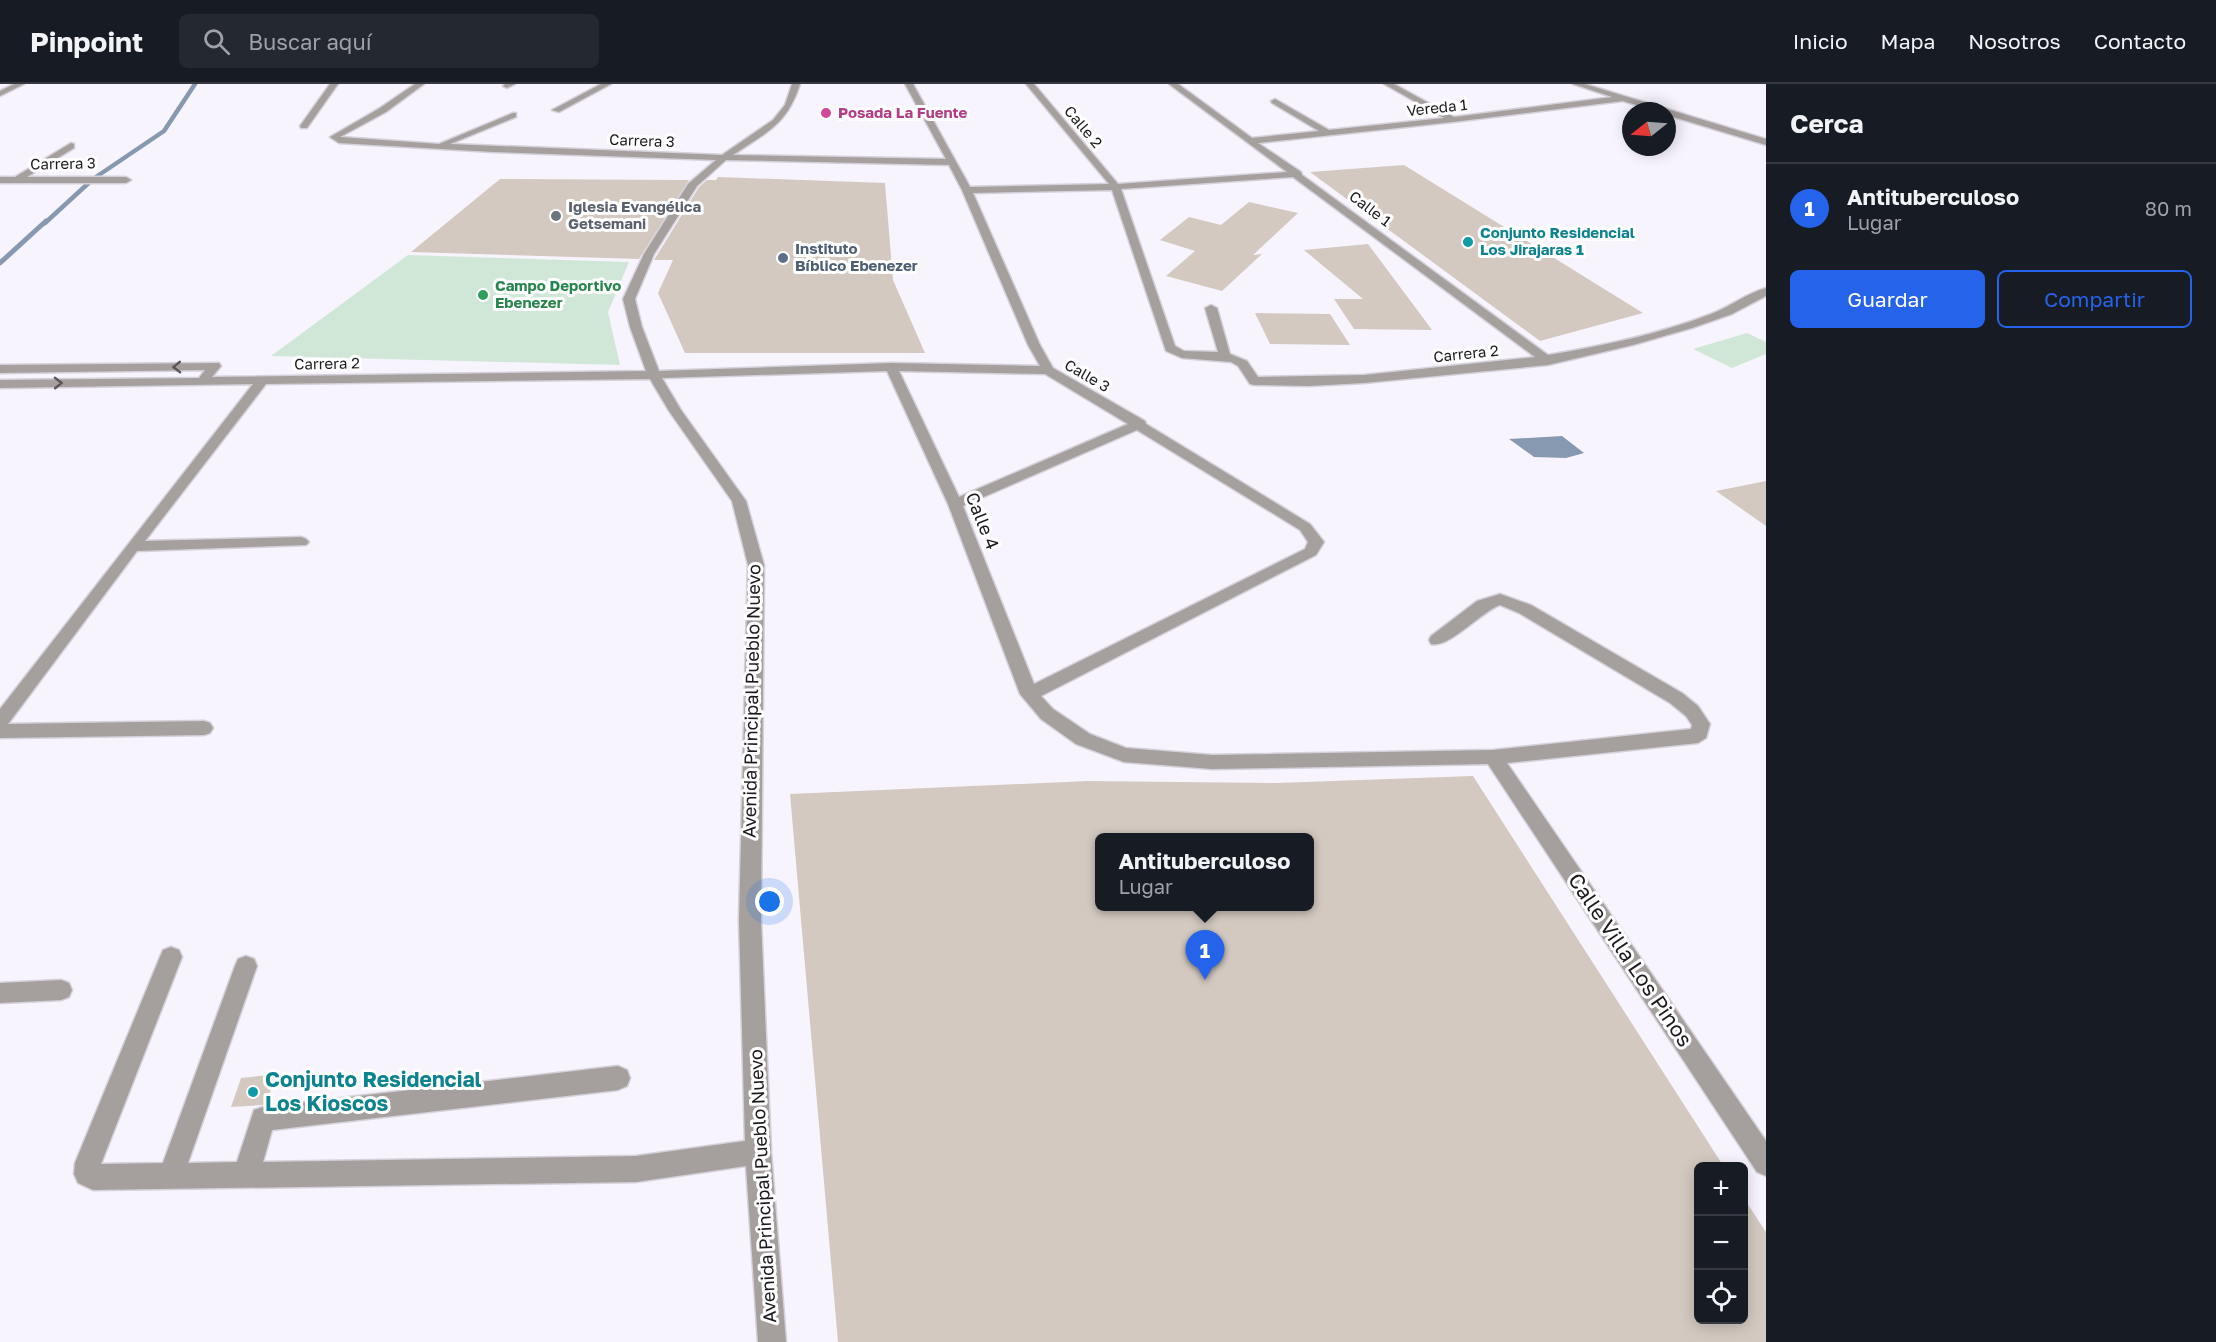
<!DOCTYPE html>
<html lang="es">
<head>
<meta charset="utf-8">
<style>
  :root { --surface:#171b24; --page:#242831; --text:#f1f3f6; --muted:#9ea1a6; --line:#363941; --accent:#2563eb }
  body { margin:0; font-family:"Golos Text",sans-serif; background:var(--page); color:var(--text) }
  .controls { position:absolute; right:18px; bottom:18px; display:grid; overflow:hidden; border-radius:9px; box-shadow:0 3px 15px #0003 }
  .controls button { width:54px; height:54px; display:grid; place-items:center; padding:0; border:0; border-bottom:2px solid var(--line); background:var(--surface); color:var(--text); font:30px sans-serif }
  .compass { position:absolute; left:1622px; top:18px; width:54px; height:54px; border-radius:50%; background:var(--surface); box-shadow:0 3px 15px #0003; rotate:253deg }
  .you { position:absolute; left:770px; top:818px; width:21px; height:21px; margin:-15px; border:4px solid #fff; border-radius:50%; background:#1a73e8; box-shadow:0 0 0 9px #1a73e833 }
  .badge { display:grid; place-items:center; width:39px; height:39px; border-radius:50%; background:var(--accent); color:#fff; font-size:20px; font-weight:700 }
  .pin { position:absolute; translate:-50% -50px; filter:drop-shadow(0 2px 3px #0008) }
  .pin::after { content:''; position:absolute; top:32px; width:21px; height:18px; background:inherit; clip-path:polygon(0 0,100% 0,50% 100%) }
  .popup { position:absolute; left:1095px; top:749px; width:219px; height:78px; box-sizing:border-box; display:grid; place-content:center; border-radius:9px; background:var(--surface); filter:drop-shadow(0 2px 4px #0005); font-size:20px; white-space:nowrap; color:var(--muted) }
  .popup b { font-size:22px; color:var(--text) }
  .popup::after { content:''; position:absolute; left:50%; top:100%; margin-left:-12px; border:12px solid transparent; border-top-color:var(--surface) }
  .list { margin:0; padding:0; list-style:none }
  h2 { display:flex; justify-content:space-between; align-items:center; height:78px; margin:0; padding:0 24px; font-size:26px }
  h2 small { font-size:20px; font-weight:400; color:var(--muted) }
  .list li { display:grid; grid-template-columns:39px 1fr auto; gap:18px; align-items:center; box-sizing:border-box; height:90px; padding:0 24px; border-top:2px solid var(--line) }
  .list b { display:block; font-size:22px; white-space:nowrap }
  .list p { margin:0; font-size:20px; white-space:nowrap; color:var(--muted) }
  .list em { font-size:20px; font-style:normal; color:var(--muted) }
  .actions { display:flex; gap:12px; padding:18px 24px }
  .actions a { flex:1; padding:14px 0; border:2px solid var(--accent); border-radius:9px; text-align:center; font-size:21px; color:var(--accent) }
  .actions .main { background:var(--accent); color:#fff }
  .icon { flex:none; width:33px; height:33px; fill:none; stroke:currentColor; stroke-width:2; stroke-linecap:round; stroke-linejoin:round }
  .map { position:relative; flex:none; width:1766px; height:1258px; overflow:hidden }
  header { display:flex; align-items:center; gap:36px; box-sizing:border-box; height:84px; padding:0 30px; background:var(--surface); border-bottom:2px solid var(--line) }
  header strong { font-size:28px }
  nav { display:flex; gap:33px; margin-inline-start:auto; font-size:21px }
  .search { width:420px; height:54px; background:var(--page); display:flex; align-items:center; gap:15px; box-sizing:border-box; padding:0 21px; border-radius:9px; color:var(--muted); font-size:22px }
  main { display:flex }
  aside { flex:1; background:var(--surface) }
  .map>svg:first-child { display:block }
  .green { fill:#d0e7d7 }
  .water { fill:#8799b1 }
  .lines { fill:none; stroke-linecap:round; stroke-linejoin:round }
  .stream-far1 { stroke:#8799b1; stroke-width:4.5 }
  .stream { stroke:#8799b1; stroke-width:5 }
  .building { fill:#d3c9c1; fill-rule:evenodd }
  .street-casing { stroke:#d5d1da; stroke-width:3 }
  .street { fill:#a59f9e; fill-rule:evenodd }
  .oneway { stroke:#595557 }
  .hotel-dot { fill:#d1479c; stroke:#fff; stroke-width:2 }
  .worship-dot { fill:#6b7280; stroke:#fff; stroke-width:2 }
  .culture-dot { fill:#0f9aa8; stroke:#fff; stroke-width:2 }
  .service-dot { fill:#5c6f8a; stroke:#fff; stroke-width:2 }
  .leisure-dot { fill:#2e9e5b; stroke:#fff; stroke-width:2 }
  .labels { text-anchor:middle; stroke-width:6; stroke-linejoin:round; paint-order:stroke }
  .far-street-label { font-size:15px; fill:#1b191d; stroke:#fff }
  .far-hotel-label { font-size:15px; font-weight:bold; fill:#b23c85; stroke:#fff; text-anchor:start }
  .far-worship-label { font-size:15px; font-weight:bold; fill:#5b616d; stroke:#fff; text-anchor:start }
  .far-culture-label { font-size:15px; font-weight:bold; fill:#0d838f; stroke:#fff; text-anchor:start }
  .far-service-label { font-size:15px; font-weight:bold; fill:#4e5e75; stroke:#fff; text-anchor:start }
  .far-leisure-label { font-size:15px; font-weight:bold; fill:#27864d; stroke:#fff; text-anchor:start }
  .street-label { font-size:18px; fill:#1b191d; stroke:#fff }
  .near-street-label { font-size:21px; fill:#1b191d; stroke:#fff }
  .near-culture-label { font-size:21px; font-weight:bold; fill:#0d838f; stroke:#fff; text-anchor:start }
</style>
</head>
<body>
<header>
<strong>Pinpoint</strong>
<div class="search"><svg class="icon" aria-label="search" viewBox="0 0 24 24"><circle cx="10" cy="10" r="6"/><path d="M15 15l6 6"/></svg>Buscar aquí</div>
<nav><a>Inicio</a><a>Mapa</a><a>Nosotros</a><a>Contacto</a></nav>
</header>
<main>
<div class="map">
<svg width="1766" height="1258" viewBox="0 0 1766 1258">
  <rect width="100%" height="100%" fill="#f8f4fe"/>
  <path class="green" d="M408,171L629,178L608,228L620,281L271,272Z
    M1747,249L1766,258V270L1732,284L1693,265Z"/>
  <path class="water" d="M1562,352L1584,369L1566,374L1534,373L1509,355Z"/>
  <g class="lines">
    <path class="stream-far1" d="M45,139L93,95L164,47L195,0"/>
    <path class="stream" d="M0,179L46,137"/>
  </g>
  <path class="building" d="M1404,81L1643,229L1540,257L1310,88Z
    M718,93L885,99L893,196L925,269H685L658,209L673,176H654L699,103L707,96H716Z
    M500,95L689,96L639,175L411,168Z
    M1249,118L1298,129L1253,171L1262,170L1222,207L1166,192L1195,167L1160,156L1189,133L1221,141Z
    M1368,160L1418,227L1432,246L1354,245L1334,215H1363L1304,166Z
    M1255,229L1330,230L1350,261L1270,260Z
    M1766,397V442L1716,407Z
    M1473,692L1724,1083H1698V1236H1743V1113L1766,1148V1258H838L790,710L1088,697L1277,699ZM1100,753H1310V822H1100Z
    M278,990L264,1021L231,1023L241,994Z"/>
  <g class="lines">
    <g class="street-casing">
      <path id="street" d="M14,0H24L0,12V7Z
        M330,0H338L307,44H301L300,42Z
        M415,0H424L386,28L340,53L439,60L513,29H516V33L450,60L722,71L773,36L785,21L792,0H800C787,41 767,48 733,71L946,75L905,0H913L970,103L1109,100L1026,0H1034L1118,100L1287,88L1169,0H1178L1252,54L1319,47L1272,19L1271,17L1275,15L1329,46L1444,34L1384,0H1394L1454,33L1612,13L1573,0H1585L1766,55V61L1667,31V27H1656L1623,17L1453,38L1258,59L1301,88L1302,91L1548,271C1603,262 1659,250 1711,230C1730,223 1747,209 1766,204V212L1732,230L1692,244L1633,261L1548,281L1364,299L1309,302L1254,301L1250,300L1238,282L1231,278L1182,274L1166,267L1112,106L973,109L1040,261L1053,284L1145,337L1146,340L1310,440L1324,458L1316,471L1041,612L1053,625L1090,650L1126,664L1212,671L1493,666L1691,645L1692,641L1686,632L1670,619L1519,529L1500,521C1481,528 1448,565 1431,560L1429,556L1431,552L1477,517L1500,510L1531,521L1682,609L1698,622L1710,640L1706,654L1698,659L1507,679L1766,1057V1092L1757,1088L1488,680L1212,685L1124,678L1076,660L1041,635L1020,610L948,420L887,287L662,294L681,326L746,417L764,481L761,836L771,1068L786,1258H758L746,1082L636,1098L93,1106L78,1099L74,1090L75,1079L160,873L163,866L171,863L179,866L182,873L101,1080L163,1079L235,882L238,875L246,872L254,875L257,882L188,1079L237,1078L254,1026L263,1023L618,982L627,986L630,994L627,1002L618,1006L272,1046L263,1078L636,1072L745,1057L739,836L748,481L732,417L669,327L650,295L266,300L145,457L301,453L306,455L309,458L306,461L137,467L8,640L204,637L210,639L213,644L210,649L204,651L0,654V625L253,300L0,304V296L199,294L205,286L0,289V281L219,279L221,282L212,293L646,287L630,243L623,215L644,170L688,100L716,76L493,68L339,59L330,53L380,24ZM726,76L949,81L962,106L1028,261L1040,282L891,279L659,287L642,243L635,215L654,170L697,102ZM1293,93L1535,273L1364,291L1258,293L1247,277L1230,270L1217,224L1211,221L1205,224L1218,268L1184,267L1175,262L1121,105ZM899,287L1045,290L1128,340L959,413ZM1137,346L1300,446L1308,458L1305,465L1034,600L963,422Z
        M505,0H515L507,4L503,2Z
        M601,0H611L559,28L552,26Z
        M71,59L74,60V64L27,93H126L131,96L126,99H0V93H15Z
        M61,896L69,899L72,906L69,913L61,916L0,919V899Z"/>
    </g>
    <use href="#street" class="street"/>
  </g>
  <defs><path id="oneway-chevron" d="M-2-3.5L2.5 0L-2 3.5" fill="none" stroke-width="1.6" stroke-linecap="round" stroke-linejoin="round" transform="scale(1.5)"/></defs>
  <g class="oneway">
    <use href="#oneway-chevron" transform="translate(177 283) rotate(179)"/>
    <use href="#oneway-chevron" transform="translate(58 299) rotate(-1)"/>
  </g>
  <circle class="hotel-dot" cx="826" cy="29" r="6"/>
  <circle class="worship-dot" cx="556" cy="132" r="6"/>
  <g class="culture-dot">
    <circle cx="1468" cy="158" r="6"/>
    <circle cx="253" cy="1008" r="6"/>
  </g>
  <circle class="service-dot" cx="783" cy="174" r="6"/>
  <circle class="leisure-dot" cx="483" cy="211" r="6"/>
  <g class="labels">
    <g class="far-street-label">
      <text transform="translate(1437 24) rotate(-6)" y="5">Vereda 1</text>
      <text transform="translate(1083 43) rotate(50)" y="5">Calle 2</text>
      <text transform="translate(642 57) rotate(2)" y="5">Carrera 3</text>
      <text transform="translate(63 80) rotate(-1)" y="5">Carrera 3</text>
      <text transform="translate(1370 125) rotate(37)" y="5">Calle 1</text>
      <text transform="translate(1466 270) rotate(-6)" y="5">Carrera 2</text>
      <text transform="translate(327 280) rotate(-1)" y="5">Carrera 2</text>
      <text transform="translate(1087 292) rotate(30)" y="5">Calle 3</text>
    </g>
    <g class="far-hotel-label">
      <text x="838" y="34">Posada La Fuente</text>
    </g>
    <g class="far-worship-label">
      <text x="568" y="128">Iglesia Evangélica<tspan x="568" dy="17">Getsemani</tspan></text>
    </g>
    <g class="far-culture-label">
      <text x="1480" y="154">Conjunto Residencial<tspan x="1480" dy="17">Los Jirajaras 1</tspan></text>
    </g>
    <g class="far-service-label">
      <text x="795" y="170">Instituto<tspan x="795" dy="17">Bíblico Ebenezer</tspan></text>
    </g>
    <g class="far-leisure-label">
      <text x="495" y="207">Campo Deportivo<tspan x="495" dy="17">Ebenezer</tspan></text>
    </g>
    <g class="street-label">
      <text transform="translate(982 437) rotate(68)" y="6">Calle 4</text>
      <text transform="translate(752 617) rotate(-89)" y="6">Avenida Principal Pueblo Nuevo</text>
      <text transform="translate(763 1102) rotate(-93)" y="6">Avenida Principal Pueblo Nuevo</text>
    </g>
    <g class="near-street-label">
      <text transform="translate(1630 876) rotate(56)" y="7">Calle Villa Los Pinos</text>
    </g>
    <g class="near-culture-label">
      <text x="265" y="1003">Conjunto Residencial<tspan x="265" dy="24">Los Kioscos</tspan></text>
    </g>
  </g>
</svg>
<div class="controls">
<button>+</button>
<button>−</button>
<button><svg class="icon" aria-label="locate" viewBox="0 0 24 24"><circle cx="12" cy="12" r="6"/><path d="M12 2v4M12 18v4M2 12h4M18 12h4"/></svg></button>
</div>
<svg class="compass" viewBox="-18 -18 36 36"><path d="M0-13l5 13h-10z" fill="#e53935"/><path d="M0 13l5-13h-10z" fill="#9ea1a6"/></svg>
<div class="you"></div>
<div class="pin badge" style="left:1205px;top:896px">1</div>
<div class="popup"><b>Antituberculoso</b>Lugar</div>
</div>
<aside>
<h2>Cerca<small></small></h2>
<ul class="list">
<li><span class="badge">1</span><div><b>Antituberculoso</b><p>Lugar</p></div><em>80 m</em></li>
</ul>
<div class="actions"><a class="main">Guardar</a><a>Compartir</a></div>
</aside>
</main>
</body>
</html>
